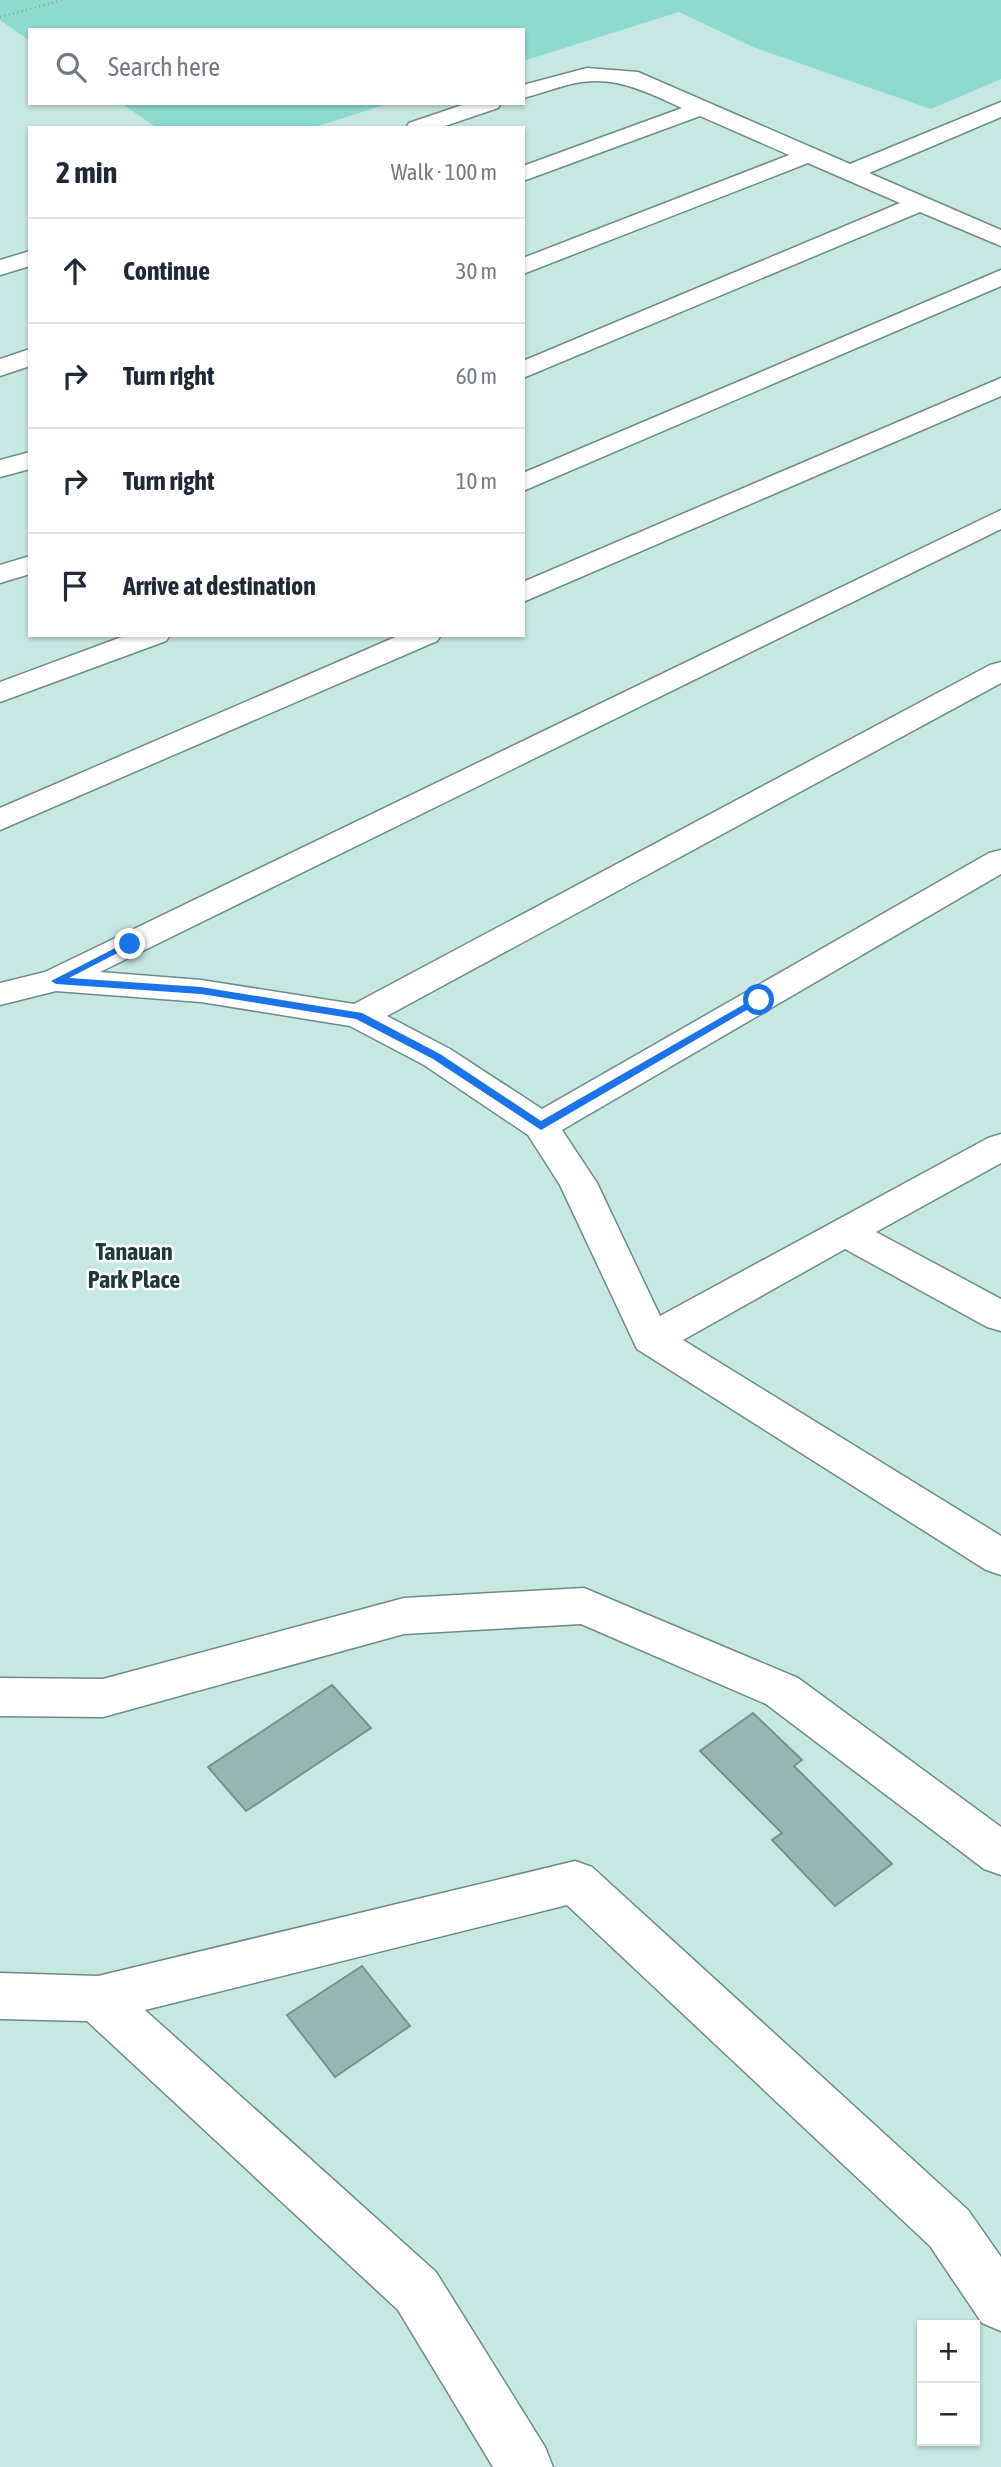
<!DOCTYPE html>
<html lang="en">
<head>
<meta charset="utf-8">
<style>
  :root { --surface:#fff; --page:#f6f6f7; --text:#1f2937; --muted:#747a83; --line:#e0e1e3 }
  body { margin:0; font-family:"Asap Condensed",sans-serif; background:var(--page); color:var(--text) }
  .controls { position:absolute; right:21px; bottom:21px; display:grid; overflow:hidden; border-radius:0px; box-shadow:0 2px 5px #0004 }
  .controls button { width:63px; height:63px; display:grid; place-items:center; padding:0; border:0; border-bottom:2px solid var(--line); background:var(--surface); color:var(--text); font:35px sans-serif }
  .stop { position:absolute; width:21px; height:21px; margin:-16px; border:5px solid #1a73e8; border-radius:50%; background:#fff }
  .stop.end { background:#1a73e8; border-color:#fff; box-shadow:0 2px 7px #0008 }
  .list { margin:0; padding:0; list-style:none }
  h2 { display:flex; justify-content:space-between; align-items:center; height:91px; margin:0; padding:0 28px; font-size:30px }
  h2 small { font-size:23px; font-weight:400; color:var(--muted) }
  .list li { display:grid; grid-template-columns:46px 1fr auto; gap:21px; align-items:center; box-sizing:border-box; height:105px; padding:0 28px; border-top:2px solid var(--line) }
  .list b { display:block; font-size:26px; white-space:nowrap }
  .list em { font-size:23px; font-style:normal; color:var(--muted) }
  .icon { flex:none; width:38px; height:38px; fill:none; stroke:currentColor; stroke-width:2; stroke-linecap:round; stroke-linejoin:round }
  .map { position:relative; flex:none; width:1001px; height:2467px; overflow:hidden }
  .search { position:absolute; background:var(--surface); box-shadow:0 2px 5px #0004; left:28px; top:28px; width:497px; height:77px; display:flex; align-items:center; gap:18px; box-sizing:border-box; padding:0 24px; border-radius:0px; color:var(--muted); font-size:26px }
  .panel { position:absolute; background:var(--surface); box-shadow:0 2px 5px #0004; left:28px; top:126px; width:497px; height:511px; border-radius:0px }
  .map>svg:first-child { display:block }
  .green { fill:#8edacf }
  .building { fill:#99b7b2; stroke:#75928e; stroke-width:2 }
  .lines { fill:none; stroke-linecap:round; stroke-linejoin:round }
  .street-casing { stroke:#6e8c87; stroke-width:3 }
  .path { stroke:#88a09d; stroke-width:2.5; stroke-dasharray:1 3.5; stroke-linecap:butt }
  .street { fill:#fff; fill-rule:evenodd }
  .route { fill:#1a73e8 }
  .labels { text-anchor:middle; stroke-width:5; stroke-linejoin:round; paint-order:stroke }
  .neighbourhood-label { font-size:24px; font-weight:bold; fill:#1e3935; stroke:#fff }
</style>
</head>
<body>
<div class="map">
<svg width="1001" height="2467" viewBox="0 0 1001 2467">
  <rect width="100%" height="100%" fill="#c7e7e2"/>
  <path class="green" d="M0,0H1001V79L931,109L753,47L679,12L523,61V30H30V41L0,20Z
    M121,103H390L312,128H157Z"/>
  <path class="building" d="M332,1685L371,1728L246,1811L208,1767Z
    M753,1713L802,1760L794,1766L892,1864L835,1906L772,1840L782,1833L700,1751Z
    M362,1966L410,2026L335,2077L287,2015Z"/>
  <g class="lines">
    <g class="street-casing">
      <path id="street" d="M587,68L638,72L850,164L1001,102V117L869,173L1001,230V246L920,212L523,378V361L900,203L808,163L523,274V258L789,155L700,116L523,181V166L682,108C645,91 612,74 571,84C555,88 539,94 523,98V85Z
        M468,103H501L498,108L439,128H406L409,123Z
        M30,251V266L0,275V260Z
        M1001,270V286L523,491V473Z
        M30,349V366L0,376V359Z
        M1001,378V396L523,602V582Z
        M30,452V469L0,477V460Z
        M1001,510V529L100,972L201,980L354,1004L990,665L1001,662V683L387,1016L450,1049L542,1109L989,853L1001,850V874L562,1130L597,1183L660,1316L988,1138L1001,1134V1163L876,1232L1001,1299V1331L987,1327L845,1249L683,1340L1001,1536V1575L986,1570L637,1349L560,1185L528,1135L424,1065L350,1026L201,1002L56,991L0,1005V983L45,972Z
        M30,556V574L0,583V565Z
        M127,635H170L166,641L0,702V682Z
        M400,635H441L437,641L0,830V808Z
        M584,1588L798,1678L1001,1827V1875L984,1869L766,1704L581,1624L404,1634L103,1717L0,1716V1678L103,1679L404,1598Z
        M575,1861L592,1867L968,2210L1001,2257V2331L982,2323L930,2246L567,1905L145,2010L436,2272L545,2447L553,2467H493L398,2310L87,2021L0,2019V1973L98,1976Z"/>
    </g>
    <path class="path" d="M0,17L63,0"/>
    <use href="#street" class="street"/>
  </g>
  <path class="route" d="M127,942L135,944L69,978L201,987L362,1013L440,1054L541,1121L755,998L764,1000L541,1130L433,1059L356,1019L201,994L56,984L51,981Z"/>
  <g class="labels">
    <g class="neighbourhood-label">
      <text x="134" y="1260">Tanauan<tspan x="134" dy="28">Park Place</tspan></text>
    </g>
  </g>
</svg>
<div class="controls">
<button>+</button>
<button>−</button>
</div>
<div class="stop" style="left:759px;top:1000px"></div>
<div class="stop end" style="left:130px;top:944px"></div>
<div class="search"><svg class="icon" aria-label="search" viewBox="0 0 24 24"><circle cx="10" cy="10" r="6"/><path d="M15 15l6 6"/></svg>Search here</div>
<section class="panel">
<h2>2 min<small>Walk · 100 m</small></h2>
<ul class="list">
<li><svg class="icon" aria-label="ahead" viewBox="0 0 24 24"><path d="M12 20V5M6 11l6-6 6 6"/></svg><div><b>Continue</b></div><em>30 m</em></li>
<li><svg class="icon" aria-label="right" viewBox="0 0 24 24"><path d="M7 20v-9h11M14 6l5 5-5 5"/></svg><div><b>Turn right</b></div><em>60 m</em></li>
<li><svg class="icon" aria-label="right" viewBox="0 0 24 24"><path d="M7 20v-9h11M14 6l5 5-5 5"/></svg><div><b>Turn right</b></div><em>10 m</em></li>
<li><svg class="icon" aria-label="arrive" viewBox="0 0 24 24"><path d="M6 21V4h12l-3 4 3 4H6"/></svg><div><b>Arrive at destination</b></div></li>
</ul>
</section>
</div>
</body>
</html>
